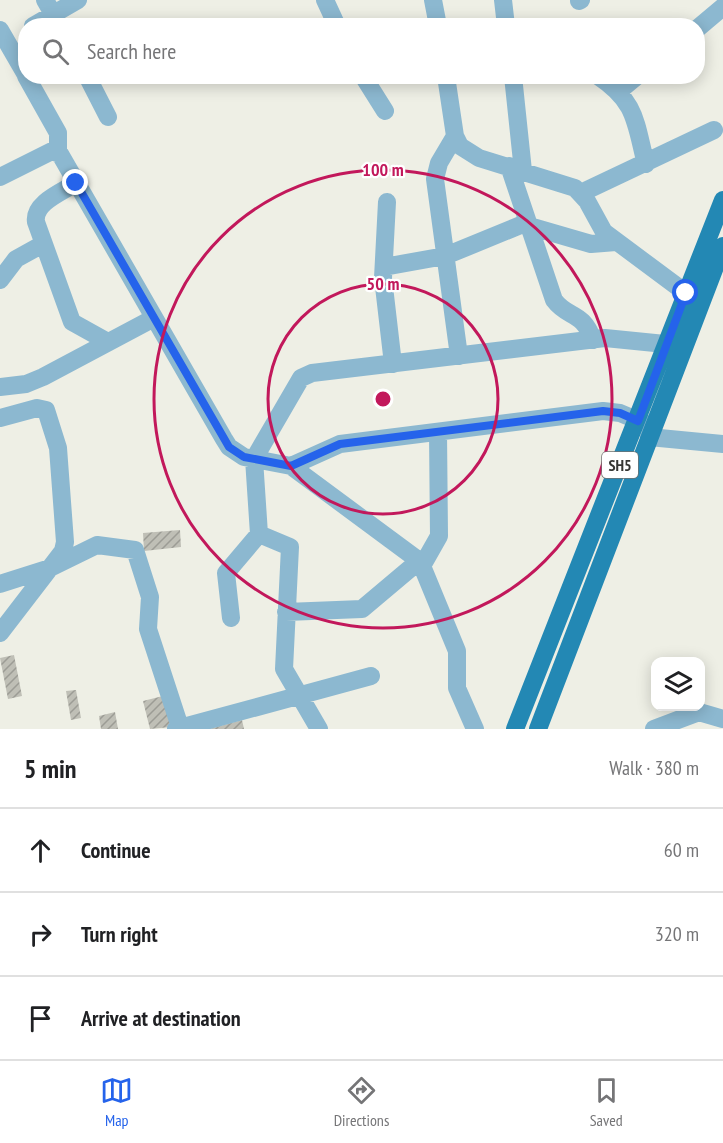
<!DOCTYPE html>
<html lang="en">
<head>
<meta charset="utf-8">
<style>
  :root { --surface:#fff; --page:#f6f6f6; --text:#202124; --muted:#757577; --line:#e0e0e0; --accent:#2563eb }
  body { margin:0; font-family:"PT Sans Narrow",sans-serif; background:var(--page); color:var(--text) }
  .controls { position:absolute; right:18px; bottom:18px; display:grid; overflow:hidden; border-radius:12px; box-shadow:0 3px 15px #0003 }
  .controls button { width:54px; height:54px; display:grid; place-items:center; padding:0; border:0; border-bottom:2px solid var(--line); background:var(--surface); color:var(--text); font:30px sans-serif }
  .stop { position:absolute; width:18px; height:18px; margin:-14px; border:4px solid #2563eb; border-radius:50%; background:#fff }
  .stop.end { background:#2563eb; border-color:#fff; box-shadow:0 2px 6px #0008 }
  .list { margin:0; padding:0; list-style:none }
  h2 { display:flex; justify-content:space-between; align-items:center; height:78px; margin:0; padding:0 24px; font-size:26px }
  h2 small { font-size:20px; font-weight:400; color:var(--muted) }
  .list li { display:grid; grid-template-columns:39px 1fr auto; gap:18px; align-items:center; box-sizing:border-box; height:84px; padding:0 24px; border-top:2px solid var(--line) }
  .list b { display:block; font-size:22px; white-space:nowrap }
  .list em { font-size:20px; font-style:normal; color:var(--muted) }
  .icon { flex:none; width:33px; height:33px; fill:none; stroke:currentColor; stroke-width:2; stroke-linecap:round; stroke-linejoin:round }
  .map { position:relative; flex:none; width:723px; height:729px; overflow:hidden }
  .search { position:absolute; background:var(--surface); box-shadow:0 3px 15px #0003; left:18px; right:18px; top:18px; height:66px; display:flex; align-items:center; gap:15px; box-sizing:border-box; padding:0 21px; border-radius:24px; color:var(--muted); font-size:22px }
  .sheet { height:330px; background:var(--surface) }
  nav { display:flex; justify-content:space-around; align-items:center; box-sizing:border-box; height:84px; border-top:2px solid var(--line); background:var(--surface); font-size:16px; color:var(--muted) }
  nav a { display:grid; justify-items:center; gap:3px }
  nav .on { color:var(--accent) }
  .map>svg:first-child { display:block }
  .building { fill:url(#building-hatch) }
  .lines { fill:none; stroke-linecap:round; stroke-linejoin:round }
  .minor { stroke:#8cb8d0; stroke-width:18 }
  .primary { stroke:#2388b4; stroke-width:18 }
  .route { stroke:#2563eb; stroke-width:8 }
  .ring { fill:none; stroke:#c2185b; stroke-width:3 }
  .labels { text-anchor:middle; stroke-width:4.5; stroke-linejoin:round; paint-order:stroke }
  .shield { fill:#fff; stroke:#727270; stroke-width:1.5 }
  .shield-label { font-size:16px; font-weight:bold; fill:#363633 }
  .centre { fill:#c2185b; stroke:#fff; stroke-width:3 }
  .ring-label { font-size:18px; text-anchor:middle; font-weight:bold; fill:#c2185b; stroke:#fff; stroke-width:4.5; stroke-linejoin:round; paint-order:stroke }
</style>
</head>
<body>
<div class="map">
<svg width="723" height="729" viewBox="0 0 723 729">
  <defs>
    <pattern id="building-hatch" width="6" height="6" patternUnits="userSpaceOnUse" patternTransform="scale(1.5)"><rect width="6" height="6" fill="#bfbfb6"/><path d="M-1 1l2-2M0 6l6-6M5 7l2-2" fill="none" stroke="#9c9c95"/></pattern>
  </defs>
  <rect width="100%" height="100%" fill="#eeefe5"/>
  <path class="building" d="M180,530L181,547L144,551L143,533Z
    M14,655L22,696L8,699L0,658Z
    M76,690L81,718L71,720L66,691Z
    M163,696L171,727L150,729L143,701Z
    M115,712L118,729H101L99,716Z
    M242,720L244,729H209Z"/>
  <g class="lines">
    <path class="minor" d="M45,0L60,26
      M325,0L337,26
      M433,0L438,26
      M503,0L506,26
      M579,1L581,0
      M33,26L78,0
      M698,28L723,7
      M0,30L26,75
      M26,76L58,133V152
      M87,76L108,117
      M363,76L385,111
      M446,76L455,136L460,146L479,158L575,188L587,201L604,232L686,293
      M513,76L523,171
      M598,76C637,102 635,122 646,164
      M619,91L637,76
      M455,136L439,163L435,179L459,356
      M509,166L554,300C568,319 582,310 593,340
      M0,177L52,151L60,154L224,439L229,447L244,457L291,466L340,444L603,411L620,413L651,426
      M76,183C62,192 33,203 36,222L72,322L108,342
      M581,193L714,130
      M387,202L383,278L393,364
      M529,226L591,244L616,242
      M384,267L445,256L528,222
      M0,280L16,259L43,244
      M0,387L26,384L43,377L154,318
      M0,418L37,408L46,410L58,448L65,542L63,551L0,633
      M649,437L723,444
      M291,466L414,557L422,566L457,651V688L475,729
      M422,566L439,536L438,432
      M0,584L50,568L97,545L135,550L150,597L148,629L180,727
      M286,612L362,609L419,561
      M231,618L226,573L259,534
      M176,729L371,676
      M319,729L284,669L290,547L259,534L254,459L301,378L312,373L605,338L665,344
      M654,729L699,712L723,719"/>
    <path class="primary" d="M515,729L723,200
      M538,729L723,246"/>
  </g>
  <g class="lines">
    <path class="route" d="M76,183L229,447L244,457L291,466L340,444L603,411L620,413L638,421L686,293"/>
  </g>
  <g class="ring">
    <circle cx="383" cy="399" r="115"/>
    <circle cx="383" cy="399" r="229"/>
  </g>
  <g class="labels">
    <rect class="shield" x="602" y="452" width="36" height="26" rx="4.5"/>
    <g class="shield-label">
      <text x="620" y="471">SH5</text>
    </g>
  </g>
  <circle cx="383" cy="399" r="9" class="centre"/>
  <g class="ring-label">
    <text x="383" y="176">100 m</text>
    <text x="383" y="290">50 m</text>
  </g>
</svg>
<div class="controls">
<button><svg class="icon" aria-label="layers" viewBox="0 0 24 24"><path d="M12 4l9 5-9 5-9-5zM3 14l9 5 9-5"/></svg></button>
</div>
<div class="stop" style="left:686px;top:293px"></div>
<div class="stop end" style="left:76px;top:183px"></div>
<div class="search"><svg class="icon" aria-label="search" viewBox="0 0 24 24"><circle cx="10" cy="10" r="6"/><path d="M15 15l6 6"/></svg>Search here</div>
</div>
<section class="sheet">
<h2>5 min<small>Walk · 380 m</small></h2>
<ul class="list">
<li><svg class="icon" aria-label="ahead" viewBox="0 0 24 24"><path d="M12 20V5M6 11l6-6 6 6"/></svg><div><b>Continue</b></div><em>60 m</em></li>
<li><svg class="icon" aria-label="right" viewBox="0 0 24 24"><path d="M7 20v-9h11M14 6l5 5-5 5"/></svg><div><b>Turn right</b></div><em>320 m</em></li>
<li><svg class="icon" aria-label="arrive" viewBox="0 0 24 24"><path d="M6 21V4h12l-3 4 3 4H6"/></svg><div><b>Arrive at destination</b></div></li>
</ul>
</section>
<nav>
<a class="on"><svg class="icon" aria-label="map" viewBox="0 0 24 24"><path d="M3 6l6-2 6 2 6-2v14l-6 2-6-2-6 2zM9 4v14M15 6v14"/></svg>Map</a>
<a><svg class="icon" aria-label="directions" viewBox="0 0 24 24"><path d="M12 3l9 9-9 9-9-9zM9 14v-3h6M13 9l2 2-2 2"/></svg>Directions</a>
<a><svg class="icon" aria-label="saved" viewBox="0 0 24 24"><path d="M7 4h10v16l-5-4-5 4z"/></svg>Saved</a>
</nav>
</body>
</html>
